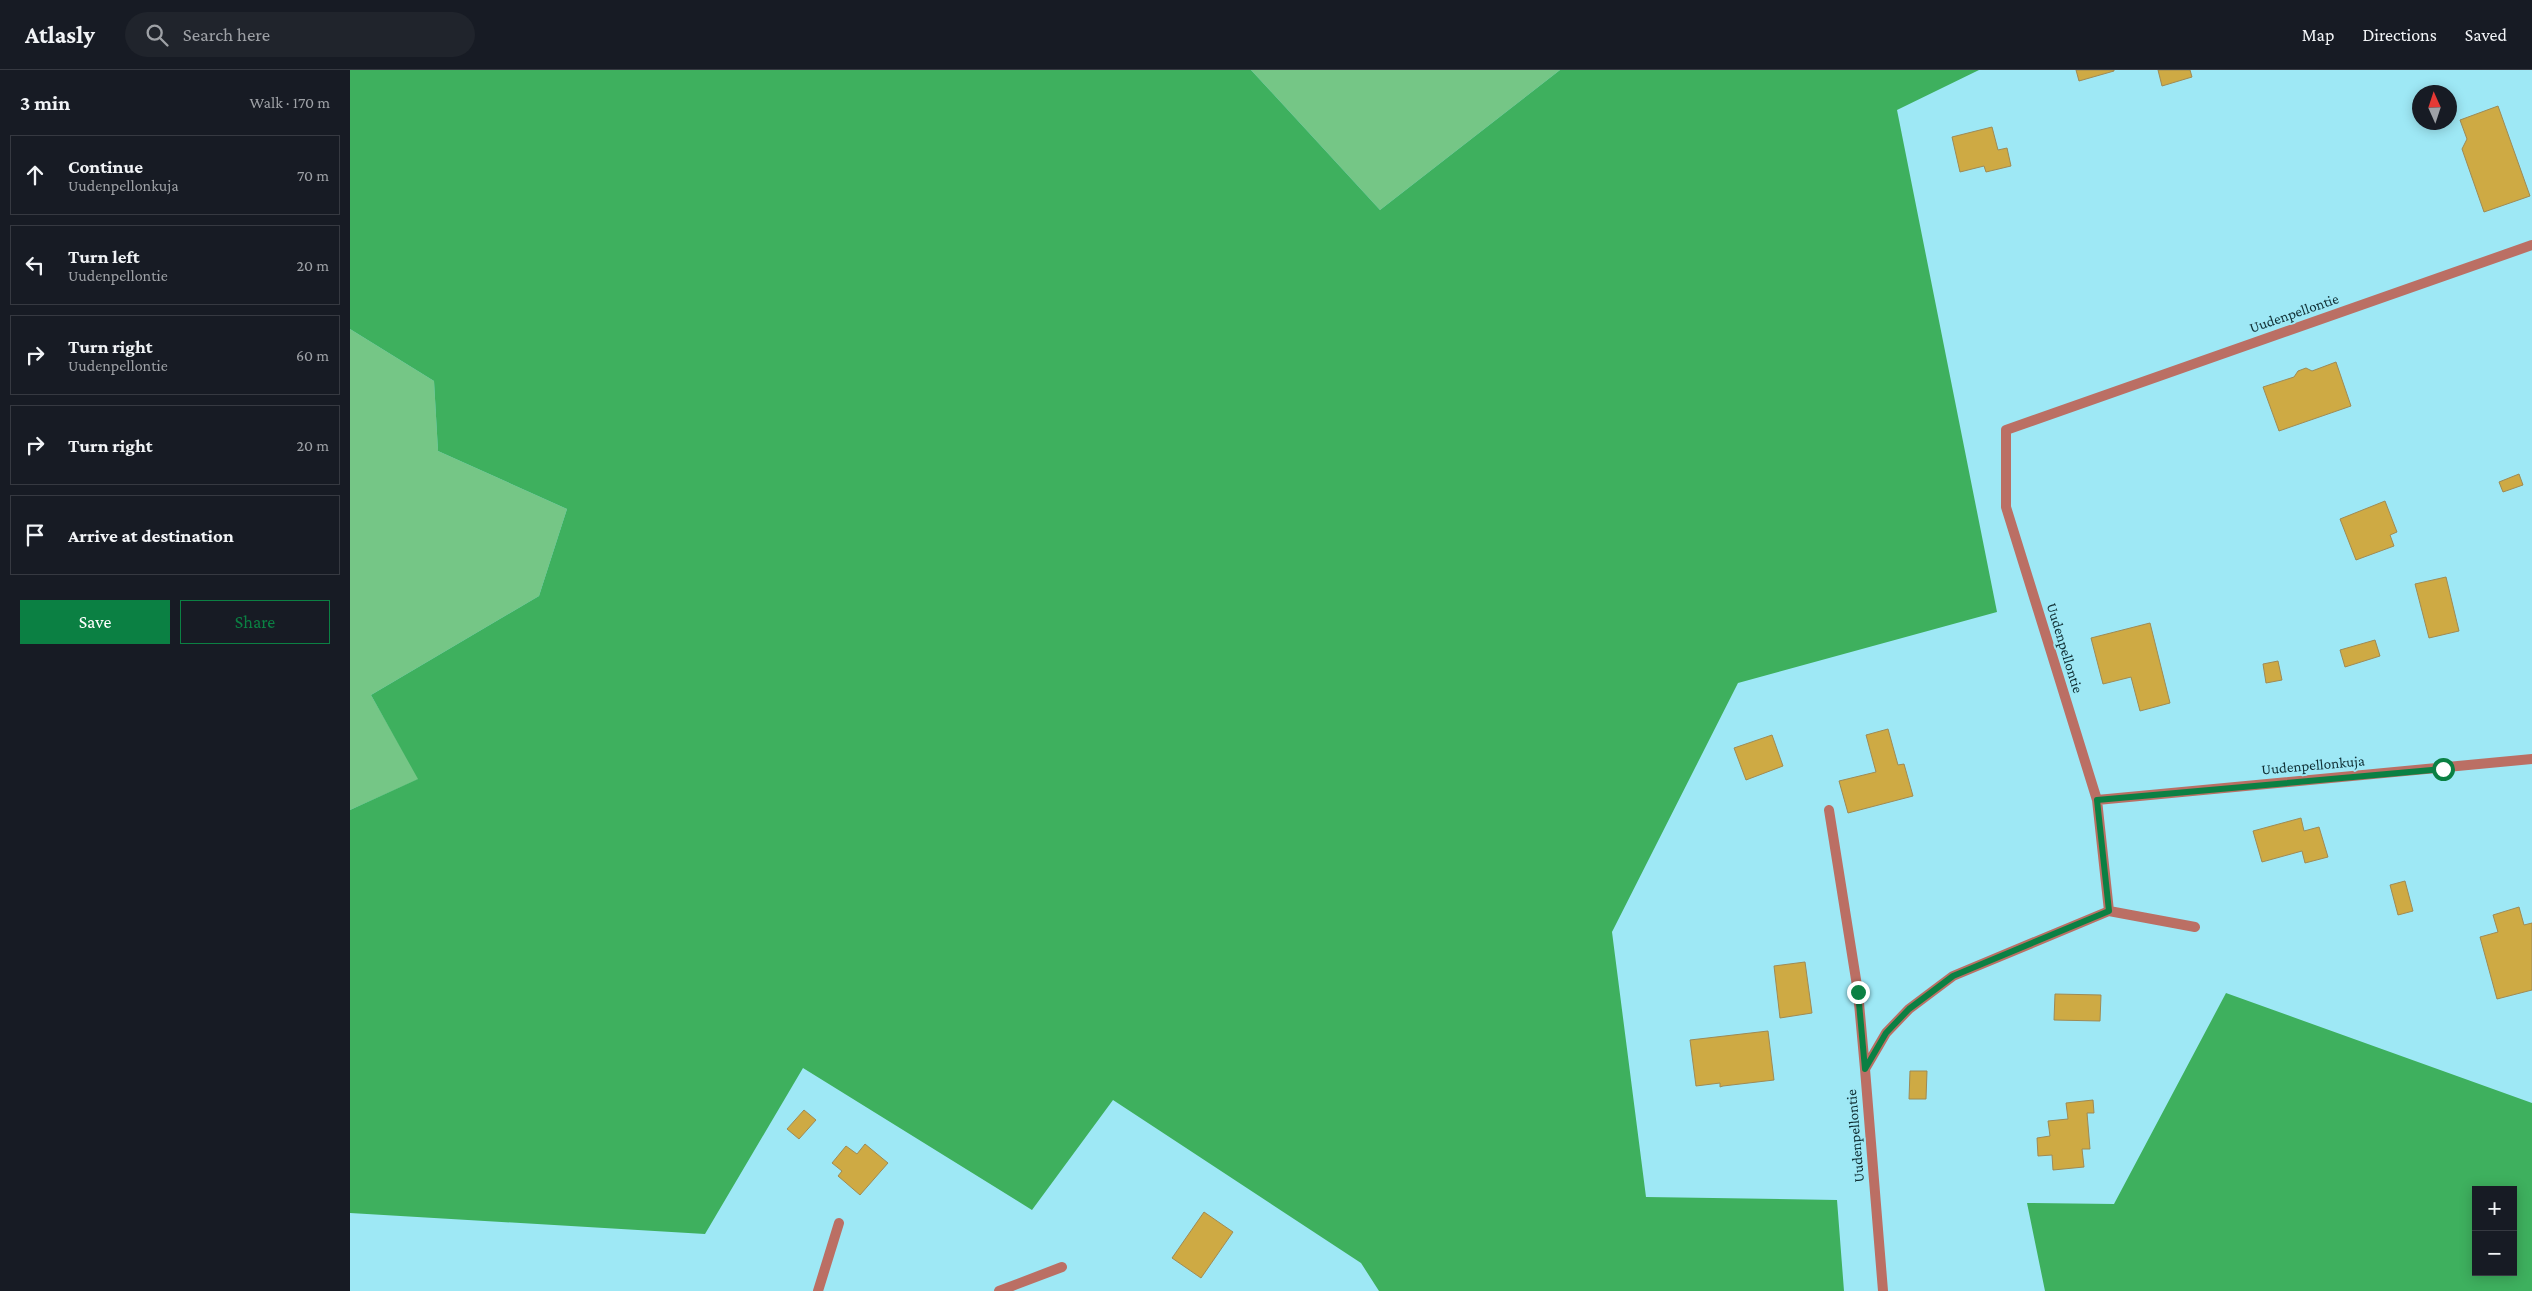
<!DOCTYPE html>
<html lang="en">
<head>
<meta charset="utf-8">
<style>
  :root { --surface:#171b24; --page:#20242c; --text:#f1f3f6; --muted:#9ea1a6; --line:#363941; --accent:#0b8043 }
  body { margin:0; font-family:"Crimson Pro",serif; background:var(--page); color:var(--text) }
  .controls { position:absolute; right:15px; bottom:15px; display:grid; overflow:hidden; border-radius:0px; box-shadow:0 2px 12px #0003 }
  .controls button { width:45px; height:45px; display:grid; place-items:center; padding:0; border:0; border-bottom:1px solid var(--line); background:var(--surface); color:var(--text); font:25px sans-serif }
  .compass { position:absolute; left:2062px; top:15px; width:45px; height:45px; border-radius:50%; background:var(--surface); box-shadow:0 2px 12px #0003; rotate:357deg }
  .stop { position:absolute; width:15px; height:15px; margin:-11px; border:4px solid #0b8043; border-radius:50%; background:#fff }
  .stop.end { background:#0b8043; border-color:#fff; box-shadow:0 1px 5px #0008 }
  .list { margin:0; padding:0; list-style:none }
  h2 { display:flex; justify-content:space-between; align-items:center; height:65px; margin:0; padding:0 20px; font-size:21px }
  h2 small { font-size:16px; font-weight:400; color:var(--muted) }
  .list li { display:grid; grid-template-columns:32px 1fr auto; gap:15px; align-items:center; box-sizing:border-box; height:80px; margin:0 10px 10px; padding:0 10px; border:1px solid var(--line); border-radius:0px }
  .list b { display:block; font-size:19px; white-space:nowrap }
  .list p { margin:0; font-size:16px; white-space:nowrap; color:var(--muted) }
  .list em { font-size:16px; font-style:normal; color:var(--muted) }
  .actions { display:flex; gap:10px; padding:15px 20px }
  .actions a { flex:1; padding:11px 0; border:1px solid var(--accent); border-radius:0px; text-align:center; font-size:18px; color:var(--accent) }
  .actions .main { background:var(--accent); color:#fff }
  .icon { flex:none; width:28px; height:28px; fill:none; stroke:currentColor; stroke-width:2; stroke-linecap:round; stroke-linejoin:round }
  .map { position:relative; flex:none; width:2182px; height:1221px; overflow:hidden }
  header { display:flex; align-items:center; gap:30px; box-sizing:border-box; height:70px; padding:0 25px; background:var(--surface); border-bottom:1px solid var(--line) }
  header strong { font-size:24px }
  nav { display:flex; gap:28px; margin-inline-start:auto; font-size:18px }
  .search { width:350px; height:45px; background:var(--page); display:flex; align-items:center; gap:12px; box-sizing:border-box; padding:0 18px; border-radius:28px; color:var(--muted); font-size:19px }
  main { display:flex }
  aside { flex:1; background:var(--surface) }
  .map>svg:first-child { display:block }
  .green { fill:#75c686 }
  .forest { fill:#3eb05e; fill-rule:evenodd }
  .building { fill:#ceaa44; stroke:#9e8a55 }
  .lines { fill:none; stroke-linecap:round; stroke-linejoin:round }
  .service { stroke:#bb6f64; stroke-width:10 }
  .route { stroke:#0b8043; stroke-width:6 }
  .labels { text-anchor:middle; stroke-width:4; stroke-linejoin:round; paint-order:stroke }
  .street-label { font-size:15px; fill:#102f34; stroke:#9ee8f5 }
</style>
</head>
<body>
<header>
<strong>Atlasly</strong>
<div class="search"><svg class="icon" aria-label="search" viewBox="0 0 24 24"><circle cx="10" cy="10" r="6"/><path d="M15 15l6 6"/></svg>Search here</div>
<nav><a>Map</a><a>Directions</a><a>Saved</a></nav>
</header>
<main>
<aside>
<h2>3 min<small>Walk · 170 m</small></h2>
<ul class="list">
<li><svg class="icon" aria-label="ahead" viewBox="0 0 24 24"><path d="M12 20V5M6 11l6-6 6 6"/></svg><div><b>Continue</b><p>Uudenpellonkuja</p></div><em>70 m</em></li>
<li><svg class="icon" aria-label="left" viewBox="0 0 24 24"><path d="M17 20v-9H6M10 6l-5 5 5 5"/></svg><div><b>Turn left</b><p>Uudenpellontie</p></div><em>20 m</em></li>
<li><svg class="icon" aria-label="right" viewBox="0 0 24 24"><path d="M7 20v-9h11M14 6l5 5-5 5"/></svg><div><b>Turn right</b><p>Uudenpellontie</p></div><em>60 m</em></li>
<li><svg class="icon" aria-label="right" viewBox="0 0 24 24"><path d="M7 20v-9h11M14 6l5 5-5 5"/></svg><div><b>Turn right</b></div><em>20 m</em></li>
<li><svg class="icon" aria-label="arrive" viewBox="0 0 24 24"><path d="M6 21V4h12l-3 4 3 4H6"/></svg><div><b>Arrive at destination</b></div></li>
</ul>
<div class="actions"><a class="main">Save</a><a>Share</a></div>
</aside>
<div class="map">
<svg width="2182" height="1221" viewBox="0 0 2182 1221">
  <rect width="100%" height="100%" fill="#9ee8f5"/>
  <path class="green" d="M901,0H1210L1030,140Z
    M0,259L84,311L88,381L217,439L189,526L21,625L69,709L0,740Z"/>
  <path class="forest" d="M0,0H901L1030,140L1210,0H1629L1547,40L1647,542L1388,613L1262,862L1296,1127L1487,1130L1494,1221H1029L1011,1193L763,1030L682,1140L453,998L355,1164L0,1143V740L68,709L21,625L189,526L217,439L88,381L84,311L0,259Z
    M1876,923L2182,1033V1221H1695L1677,1133L1764,1134ZM2126,1120H2163V1202H2126Z"/>
  <path class="building" d="M1726,0H1764V1L1729,11Z
    M1808,0H1840L1842,7L1812,16Z
    M2148,36L2180,126L2134,142L2112,79L2117,69L2110,50Z
    M1642,57L1648,80L1657,78L1661,96L1636,102L1634,96L1610,102L1602,67Z
    M1986,292L2001,336L1929,361L1913,317L1944,307L1948,301L1956,298L1962,301Z
    M2169,404L2173,415L2153,422L2149,412Z
    M2035,431L2047,462L2040,465L2044,476L2006,490L1990,449Z
    M2096,507L2109,561L2079,568L2065,514Z
    M1800,553L1820,633L1790,641L1781,607L1753,614L1741,568Z
    M2025,570L2030,586L1995,597L1990,580Z
    M1928,591L1932,610L1916,613L1913,594Z
    M1538,659L1548,695L1554,694L1563,726L1498,743L1489,711L1526,702L1516,665Z
    M1422,665L1433,696L1396,710L1384,678Z
    M1951,748L1954,761L1969,757L1978,787L1955,793L1952,781L1912,792L1903,761Z
    M2055,811L2063,841L2048,845L2040,815Z
    M2169,837L2174,855L2182,853V920L2147,929L2130,867L2148,862L2143,845Z
    M1455,892L1462,943L1430,948L1424,896Z
    M1705,924L1751,925L1750,951L1704,950Z
    M1418,961L1424,1010L1373,1016L1370,1017V1013L1346,1016L1340,970Z
    M1560,1001H1577L1576,1029H1559Z
    M1743,1030L1744,1043H1737L1740,1079H1732L1734,1097L1703,1100L1702,1085L1688,1086L1687,1068L1700,1066L1698,1051L1718,1049L1716,1033Z
    M454,1040L466,1050L449,1069L437,1059Z
    M515,1074L538,1093L510,1125L488,1106L492,1101L482,1093L496,1076L507,1084Z
    M854,1142L883,1162L851,1208L822,1188Z"/>
  <g class="lines">
    <path class="service" d="M1747,730L2182,689
      M1479,740L1508,922L1515,999
      M1759,841L1845,857
      M468,1221L489,1153
      M649,1221L712,1197
      M1533,1221L1515,999L1536,963L1559,939L1603,906L1759,841L1747,730L1656,437V360L2182,175"/>
  </g>
  <g class="lines">
    <path class="route" d="M1508,922L1515,999L1536,963L1559,939L1603,906L1759,841L1747,730L2093,699"/>
  </g>
  <g class="labels">
    <g class="street-label">
      <text transform="translate(1944 243) rotate(-19)" y="5">Uudenpellontie</text>
      <text transform="translate(1715 578) rotate(73)" y="5">Uudenpellontie</text>
      <text transform="translate(1963 695) rotate(-5)" y="5">Uudenpellonkuja</text>
      <text transform="translate(1505 1066) rotate(-95)" y="5">Uudenpellontie</text>
    </g>
  </g>
</svg>
<div class="controls">
<button>+</button>
<button>−</button>
</div>
<svg class="compass" viewBox="-18 -18 36 36"><path d="M0-13l5 13h-10z" fill="#e53935"/><path d="M0 13l5-13h-10z" fill="#9ea1a6"/></svg>
<div class="stop" style="left:2093px;top:699px"></div>
<div class="stop end" style="left:1508px;top:922px"></div>
</div>
</main>
</body>
</html>
